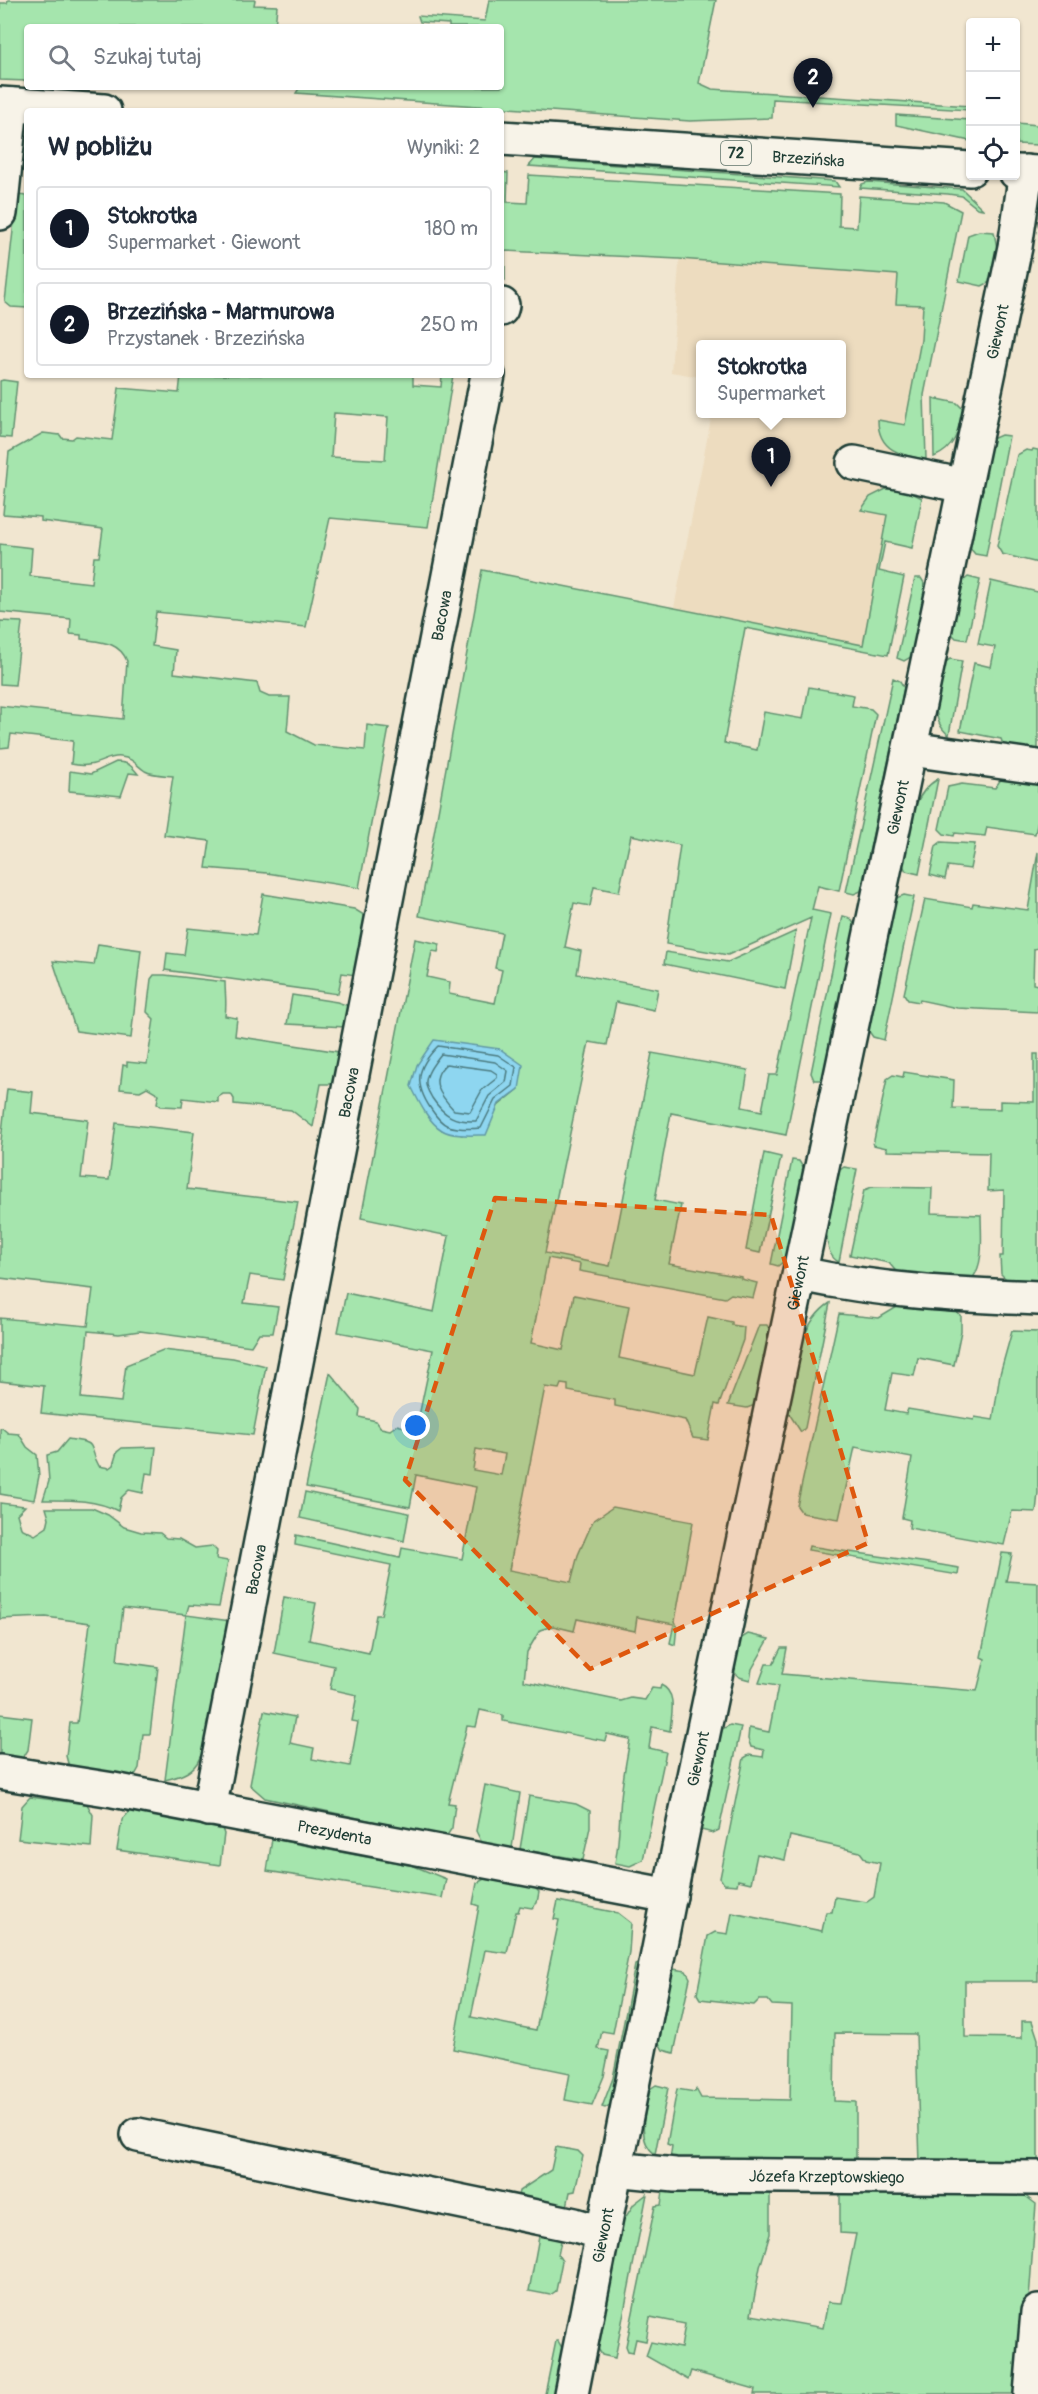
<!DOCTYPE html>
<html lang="pl">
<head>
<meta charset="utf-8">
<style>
  :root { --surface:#fff; --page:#f2f2f3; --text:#1f2937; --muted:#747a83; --line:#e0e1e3; --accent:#111827 }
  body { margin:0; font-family:Pangolin,sans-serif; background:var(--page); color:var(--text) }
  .controls { position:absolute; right:18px; top:18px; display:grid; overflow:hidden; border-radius:6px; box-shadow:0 2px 4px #0004 }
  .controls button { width:54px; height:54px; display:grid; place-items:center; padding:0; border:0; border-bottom:2px solid var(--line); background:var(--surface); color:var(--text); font:30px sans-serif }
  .you { position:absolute; left:416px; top:1426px; width:21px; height:21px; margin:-15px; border:4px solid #fff; border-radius:50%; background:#1a73e8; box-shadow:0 0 0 9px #1a73e833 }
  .badge { display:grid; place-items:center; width:39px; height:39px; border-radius:50%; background:var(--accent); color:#fff; font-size:20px; font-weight:700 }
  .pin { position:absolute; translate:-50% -50px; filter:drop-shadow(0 2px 3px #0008) }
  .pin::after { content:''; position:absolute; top:32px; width:21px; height:18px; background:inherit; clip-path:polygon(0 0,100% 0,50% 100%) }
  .popup { position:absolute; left:696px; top:340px; width:150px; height:78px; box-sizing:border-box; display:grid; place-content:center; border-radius:6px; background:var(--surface); filter:drop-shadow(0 2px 4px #0005); font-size:20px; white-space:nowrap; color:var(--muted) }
  .popup b { font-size:22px; color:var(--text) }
  .popup::after { content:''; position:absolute; left:50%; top:100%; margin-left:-12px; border:12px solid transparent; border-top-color:var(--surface) }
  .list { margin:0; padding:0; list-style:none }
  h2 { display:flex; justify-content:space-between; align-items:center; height:78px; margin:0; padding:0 24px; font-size:26px }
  h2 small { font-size:20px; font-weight:400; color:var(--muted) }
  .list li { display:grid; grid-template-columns:39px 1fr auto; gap:18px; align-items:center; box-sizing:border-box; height:84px; margin:0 12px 12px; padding:0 12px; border:2px solid var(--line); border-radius:6px }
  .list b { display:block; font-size:22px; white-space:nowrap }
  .list p { margin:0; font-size:20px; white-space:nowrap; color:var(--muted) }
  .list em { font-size:20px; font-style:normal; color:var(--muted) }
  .icon { flex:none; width:33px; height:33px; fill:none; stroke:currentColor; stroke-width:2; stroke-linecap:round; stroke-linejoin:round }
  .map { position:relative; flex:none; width:1038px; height:2394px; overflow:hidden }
  .search { position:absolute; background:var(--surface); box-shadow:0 2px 4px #0004; left:24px; top:24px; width:480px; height:66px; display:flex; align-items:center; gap:15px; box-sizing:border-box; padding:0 21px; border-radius:6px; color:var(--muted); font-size:22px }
  .panel { position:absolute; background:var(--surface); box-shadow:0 2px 4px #0004; left:24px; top:108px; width:480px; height:270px; border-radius:6px }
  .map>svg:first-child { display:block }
  .built { fill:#eddcbf }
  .green { fill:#a5e5ad; stroke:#629170; stroke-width:1.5; fill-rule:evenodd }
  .water { fill:#8ed6f0; stroke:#6299a5; stroke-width:1.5 }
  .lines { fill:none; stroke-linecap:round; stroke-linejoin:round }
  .shore { stroke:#4b7a7f; stroke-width:1.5 }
  .minor-casing { stroke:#1f3d34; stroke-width:38 }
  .major-casing { stroke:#1f3d34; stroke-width:38 }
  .minor { stroke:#f7f3e8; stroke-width:33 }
  .major { stroke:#f7f3e8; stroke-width:33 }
  .marked { fill:#de580e; fill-opacity:0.2; stroke:#de580e; stroke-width:4.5; stroke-dasharray:12 8; stroke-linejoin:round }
  .labels { text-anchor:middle; stroke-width:4.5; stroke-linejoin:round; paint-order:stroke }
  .shield { fill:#f7f3e8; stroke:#60746a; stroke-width:1.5 }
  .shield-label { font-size:15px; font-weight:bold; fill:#1f3d34 }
  .street-label { font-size:16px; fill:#1f3d34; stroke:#f7f3e8 }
</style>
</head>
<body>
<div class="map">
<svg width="1038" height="2394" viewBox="0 0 1038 2394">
  <rect width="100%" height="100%" fill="#f1e6d0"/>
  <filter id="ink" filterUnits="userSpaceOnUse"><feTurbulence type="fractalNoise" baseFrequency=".0167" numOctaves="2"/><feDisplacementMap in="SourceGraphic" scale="12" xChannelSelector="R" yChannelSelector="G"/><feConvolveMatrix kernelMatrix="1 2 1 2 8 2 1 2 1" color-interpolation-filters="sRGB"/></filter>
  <g filter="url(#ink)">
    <path class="built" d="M681,238L945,256L863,645L674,608L712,414H842V344H700V377L671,372Z"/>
    <path class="green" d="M8,0H255L254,5L277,6L275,27H27V81L0,80V3H7Z
      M489,0H716L699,83L712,89L970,106V110L773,99L772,118L690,121L296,93L300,87H501V27H449V24L420,22L418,16L485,21Z
      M896,115L970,120V141L896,125Z
      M1016,123L1038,125V145L1016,144Z
      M535,159L835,181L839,187L529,166Z
      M501,172L508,173L507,202L527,203L529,175L840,194L839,226L857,227L859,196L944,202L961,211L924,395L926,459C901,456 878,450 878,420L905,425L921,340L923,305L896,304L898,275L679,259L505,251V280L501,279Z
      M868,182L962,189L983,209L977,208L962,196L948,194L860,188L862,184Z
      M17,195L27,196V308L11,307L5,302Z
      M979,231L994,232L997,248L990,282L982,286L959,281L968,235Z
      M181,375H413V385L441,387L442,375H453L428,527L330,518L306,627L156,612L152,646L176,650L174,673L257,683L260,693L269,697H290L287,731L314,745L365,750L367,725L389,728L359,888L267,873L206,868L210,841L164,835L173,776C165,775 152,775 145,771C136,765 133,758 121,757C105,755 97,770 71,764L73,741L11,734L9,747L0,748V706L123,719L127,661C119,641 100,642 81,639V635L70,634L71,619L0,612V544L32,548L30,576L91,583L94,557H99L103,529L41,521V517L3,514L9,452L43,433L60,435L62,438L72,439L76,436L112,440L119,388L179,393ZM334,413L388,417L385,460L331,457Z
      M3,380L17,382L11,438L0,437V381Z
      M933,398L957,403L963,409C959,430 956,448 934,457Z
      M1001,435L1009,436L986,556L975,554L970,548L992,439Z
      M1033,449L1038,450V563L1002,554L997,546L1017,455L1026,450L1032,451Z
      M886,489L906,490L922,498L912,548L885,542L879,571L904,577L888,655L745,628L724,743L757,750L764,712L803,719L809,687L854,695L852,706L871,709L876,714L839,891L818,886L812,910L831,914L786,1135L671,1113L655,1200L681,1205L669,1264L741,1277V1279L757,1283L753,1298L731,1294L725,1298L579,1271L580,1264L548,1258L531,1343L563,1350L574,1295L629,1306L619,1358L695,1374L708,1317L732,1322V1325L744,1327L743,1340L719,1405L715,1404L708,1440L693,1438L685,1420L615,1406V1400L568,1391V1385L561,1384L559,1389L545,1387L509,1570L571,1582L578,1555L593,1521L613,1507L693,1522L675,1621L677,1626L675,1645L670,1643L674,1624L637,1617L635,1631L577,1619L574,1631L553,1626L540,1630L527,1652L524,1681L621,1701L631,1698L645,1700L652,1688L660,1689L661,1685C678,1693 671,1715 670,1731L652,1727L649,1748L666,1752L643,1860L630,1866L615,1863C619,1843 619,1830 620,1810C621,1787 626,1763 630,1739L607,1734L605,1741L503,1721V1715L480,1710L476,1727L467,1726L448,1803L455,1804L452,1828L446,1837L265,1798L250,1785L264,1711L295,1717L290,1743L314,1748L312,1759L350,1766L358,1722L352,1721L357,1695L330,1689L334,1666L274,1653L284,1597L316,1603L309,1640L369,1653L376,1615H381L391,1565L295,1545L296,1535L400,1558L402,1548L462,1559L476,1487L416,1475L410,1507L306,1487L330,1373L360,1409L359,1417L376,1421L381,1428L390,1430L397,1425L416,1430L433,1350L338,1332L346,1293L434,1312L449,1236L361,1218L415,939L440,944L438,952L432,951L427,977L450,982L449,994L495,1003L502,970L495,968L502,933L419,916L482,570L863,645L887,515L861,510L870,497ZM631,835L680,845L666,944L728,955L811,918L777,1075H769L762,1111L742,1107L748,1070L652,1053L610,1266L545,1253L589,1042L607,1045L616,1002L654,1010L658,989L577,974L581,951L565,947L574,903L590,906L594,887L619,892ZM519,1089L462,1135L442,1130L428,1116ZM476,1449L505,1454L501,1475L473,1470Z
      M968,577L980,580L967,640L956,638L951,633L962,582Z
      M915,578H921L926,586L911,657L904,661L897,658Z
      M991,581L1038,592V752L1005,750L1001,739L960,731L974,663L991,667L995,647L978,644Z
      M0,621L22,622L15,685L0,684Z
      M950,659L962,661L949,735C926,718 940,685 945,662Z
      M893,678L900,681L904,688L861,891L854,894L846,892Z
      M116,762C128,762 131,765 138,774L129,773L121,796L69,791L70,771L91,774Z
      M938,779L919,874L906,871L903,865C909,834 909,795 938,779Z
      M1001,779L1038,785V821L1035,834L987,827L985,836L955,833L954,836L944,834L939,829L948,787L962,784L995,788Z
      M941,842L975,844L970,869L948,866L945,879L930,875L936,846Z
      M1038,852V948L1034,949L1033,984L1038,985V1012L957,1008L920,1000L919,1002L908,1000L904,994L925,899L972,907L973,903L1028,910Z
      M263,894L354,909L369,918L356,975L342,973L338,994L165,970L167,953L184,955L188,928L256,935Z
      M904,895L914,897L884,1040L873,1037L868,1030L896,898Z
      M843,916L850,918L855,925L822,1080H814L811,1073Z
      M796,931L785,989L664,964L666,952L728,962Z
      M98,944L141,950L131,1038L76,1031L53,961L94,965Z
      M154,975H165L225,982C225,994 227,1003 225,1016L237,1018L235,1036L339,1052L334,1084H321L313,1127L291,1110L234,1104V1099L231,1094H223L218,1097V1102L183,1098L182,1107L161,1106L157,1103L159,1094L147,1087L140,1091L120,1089L123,1065L127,1066V1062L147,1064L154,1019L147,1012L151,979Z
      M292,995L337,1002L349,1006L346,1027L287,1024Z
      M1034,1054H1038V1278L1037,1280H1007L1001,1274L1000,1256H1003L1004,1190L988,1191L989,1153L887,1151V1148L873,1145L887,1079L893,1075L903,1077L904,1072L954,1080L953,1108L1000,1109V1101L1034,1102Z
      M7,1089L33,1092L31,1113L88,1120L81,1178L109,1180L116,1123L194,1132L187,1189L298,1202L283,1280L250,1275L244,1303L278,1307L273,1333H259L251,1346L140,1331L119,1334L88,1331L81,1398L121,1402L126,1365L163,1350L233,1358L266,1366L253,1435L41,1413L44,1386L0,1381V1318L88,1326L93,1289L0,1278V1149Z
      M764,1153L781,1157L760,1253L746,1250Z
      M792,1160L799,1161L804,1169L784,1261L778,1266L771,1264Z
      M844,1167L857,1169L839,1262C814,1250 835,1191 840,1170Z
      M872,1187L932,1188L931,1213L981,1215C981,1235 985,1265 971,1280L899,1275L889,1263L850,1255L863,1195L864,1190Z
      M830,1303L805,1428L801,1432L788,1412C796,1375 796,1325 830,1303Z
      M897,1307L956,1312L961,1316V1331L954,1365L918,1358L914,1376L892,1373L885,1410L906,1414L908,1409L974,1420L975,1417L993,1420L1000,1374L1012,1331L1038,1332V1493L1036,1512L1012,1511L1004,1545L909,1528L910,1520L902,1518L912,1458L855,1447L839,1519L802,1513L797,1506L839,1314L879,1318Z
      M759,1325H767L770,1330L755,1405L747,1408L728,1405Z
      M2,1428L8,1433L19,1434L27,1447L37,1455L39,1476L34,1500L0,1494V1429Z
      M68,1439C101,1444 86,1443 99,1466L109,1468L113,1465L117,1452L122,1448L156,1447L153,1474L146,1473L143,1493L129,1490L121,1498L118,1511C94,1499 70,1500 43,1500L49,1481L47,1455L57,1452Z
      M305,1492L409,1513L404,1541L300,1518Z
      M0,1503L25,1506L17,1514L21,1528L35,1535L47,1527L49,1518L46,1508H92L108,1515L124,1527L141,1532L160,1533L166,1538L179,1539L195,1548L212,1546L217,1551L216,1559L228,1561L219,1607L189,1605L186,1615L230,1621C223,1659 216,1731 197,1763C190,1774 177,1777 165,1780L186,1615L123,1608L117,1661L158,1667L150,1734H143L139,1768L134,1777L69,1767L66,1756L70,1723H77L90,1623L46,1617L0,1619Z
      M809,1546C859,1554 909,1559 959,1568L958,1575L808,1550Z
      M1002,1553L1012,1554L1006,1581L1038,1583V1981H965V2037L1022,2038V2021H1032L1038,2039V2162L920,2164L916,2034L835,2033L834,2101L856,2102V2163L670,2159L672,2146L667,2144L677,2089L695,2092L696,2089L701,2098L790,2100L792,2006L772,2005L768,2000H759L754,2005L700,1999L697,1994L708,1936L715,1932L728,1934L732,1913L822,1931L826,1912H832L835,1897L867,1902L874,1897L880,1863L866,1860L860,1852L790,1836L785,1860L757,1854L751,1883L738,1880L737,1885L724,1884L720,1878L744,1758L749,1755L763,1757L764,1750L751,1747L748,1739L749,1728L769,1732L778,1686L759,1683L766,1664H773L781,1648H787L782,1674L977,1691L985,1659L981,1657Z
      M748,1634L769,1639L752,1669L750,1680L739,1677L733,1671L740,1639Z
      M0,1714L32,1718L28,1750L23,1758L0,1754Z
      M730,1725L741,1727L719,1830L713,1833L701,1830L722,1729Z
      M485,1785L520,1793L512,1848L482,1843L476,1831Z
      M529,1796L576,1804L590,1811V1827L583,1860L520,1849Z
      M30,1797L87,1804L93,1815L91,1847L18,1839L22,1806Z
      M130,1811L220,1823L224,1834L220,1865L117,1850L122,1820Z
      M272,1839L414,1866L446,1879L442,1898L267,1871Z
      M484,1879L534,1887L539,1892L537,1903L532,1908L520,1906L518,1912H516L507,1953L485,1950L471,2017L536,2030L559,1920L554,1919L558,1901L618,1913L631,1923L629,1952L613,2033L602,2031L598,2049L609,2051L604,2076L592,2105L565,2100L570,2073L453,2049L479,1906L473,1904L477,1883Z
      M639,1963L611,2104L605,2108L602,2107L613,2078L635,1965Z
      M673,1969L686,1971L690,1978L674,2053L663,2050L659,2043Z
      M656,2085L668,2088L655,2154C635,2140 646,2109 650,2089Z
      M556,2147L578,2151L583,2156L575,2191L570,2192L567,2207L517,2201L519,2191L551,2170Z
      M1016,2189L1036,2204L1022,2394H754L755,2389L691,2371L688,2380L646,2356L651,2342L681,2348L685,2324L650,2317L646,2341L636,2339L633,2352L628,2351L626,2346L655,2206L661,2205L663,2191L770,2193V2234L760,2267L751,2315L823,2328L828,2302L842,2303L856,2234L840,2233V2193Z
      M647,2194L615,2358L602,2355L597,2347L623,2221L634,2204Z
      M540,2231L561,2241L558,2255L562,2261L556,2291L550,2295L529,2291Z
      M556,2341H558L562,2348L553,2394H545Z"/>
    <path class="water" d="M434,1040L500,1049L523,1065L519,1089L499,1104L486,1135C473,1135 453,1137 442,1130C428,1122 418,1100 411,1086L417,1065Z"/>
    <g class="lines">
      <path class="shore" d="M438,1046L498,1055L516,1067L513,1086L495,1100L481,1128C470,1129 458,1129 448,1126C441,1123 435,1115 431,1109C414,1084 416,1068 438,1046Z
        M441,1054L495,1062L508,1071L506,1082L489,1096L476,1121C455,1122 444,1116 432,1098C430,1094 426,1088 426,1084C425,1074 435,1062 441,1054Z
        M446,1064L491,1070L497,1074V1078L482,1090L470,1112L454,1110C440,1095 428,1080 446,1064Z"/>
      <g class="minor-casing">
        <g id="minor">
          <path d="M0,213L11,105"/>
          <path d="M501,309L502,305"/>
          <path d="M854,463L965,486"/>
          <path d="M910,749L1038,767"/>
          <path d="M800,1274C880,1291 956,1295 1038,1298"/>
          <path id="s1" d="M0,1772L113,1790L670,1896"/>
          <path id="s2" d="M209,1809L488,375"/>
          <path d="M138,2135L575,2225L603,2233"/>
          <path id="s3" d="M615,2169L675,2175L1038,2178"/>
          <path id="s4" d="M571,2394L681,1838L1015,247L1026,172"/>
          <path d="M1031,2394L1038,2312"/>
        </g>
      </g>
      <g class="major-casing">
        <g id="major">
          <path d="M0,104L104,111"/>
          <path id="s5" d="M501,138L970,169"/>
          <path d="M1016,172L1038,173"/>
        </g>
      </g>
      <use href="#minor" class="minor"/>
      <use href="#major" class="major"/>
    </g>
  </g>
  <path class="marked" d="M495,1198L771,1215L868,1543L590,1669L405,1480Z"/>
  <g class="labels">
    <rect class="shield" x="721" y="141" width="30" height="24" rx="4.5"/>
    <g class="shield-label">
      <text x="736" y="158">72</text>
    </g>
    <g class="street-label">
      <text dy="6" stroke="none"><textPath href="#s5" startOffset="308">Brzezińska</textPath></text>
      <text dy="6" stroke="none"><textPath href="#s4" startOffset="2106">Giewont</textPath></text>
      <text dy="6" stroke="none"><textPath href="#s2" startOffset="1216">Bacowa</textPath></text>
      <text dy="6" stroke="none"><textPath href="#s4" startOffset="1620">Giewont</textPath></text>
      <text dy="6" stroke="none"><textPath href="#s2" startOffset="730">Bacowa</textPath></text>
      <text dy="6" stroke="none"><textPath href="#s4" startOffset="1134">Giewont</textPath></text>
      <text dy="6" stroke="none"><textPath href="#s2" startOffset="244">Bacowa</textPath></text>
      <text dy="6" stroke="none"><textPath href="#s4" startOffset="648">Giewont</textPath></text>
      <text dy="6" stroke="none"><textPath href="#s1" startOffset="340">Prezydenta</textPath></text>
      <text dy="6" stroke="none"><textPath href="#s3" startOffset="212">Józefa Krzeptowskiego</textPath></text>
      <text dy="6" stroke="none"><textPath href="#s4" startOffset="162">Giewont</textPath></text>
    </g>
  </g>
</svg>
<div class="controls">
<button>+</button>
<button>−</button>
<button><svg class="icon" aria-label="locate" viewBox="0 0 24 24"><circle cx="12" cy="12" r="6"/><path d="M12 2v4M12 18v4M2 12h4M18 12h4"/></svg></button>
</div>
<div class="you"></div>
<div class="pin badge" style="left:771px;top:487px">1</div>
<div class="popup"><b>Stokrotka</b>Supermarket</div>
<div class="pin badge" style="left:813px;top:108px">2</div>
<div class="search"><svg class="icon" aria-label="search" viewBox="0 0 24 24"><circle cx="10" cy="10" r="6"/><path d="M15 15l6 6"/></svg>Szukaj tutaj</div>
<section class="panel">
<h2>W pobliżu<small>Wyniki: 2</small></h2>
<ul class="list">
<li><span class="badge">1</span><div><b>Stokrotka</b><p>Supermarket · Giewont</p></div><em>180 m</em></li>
<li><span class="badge">2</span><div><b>Brzezińska - Marmurowa</b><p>Przystanek · Brzezińska</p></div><em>250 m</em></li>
</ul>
</section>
</div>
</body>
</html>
